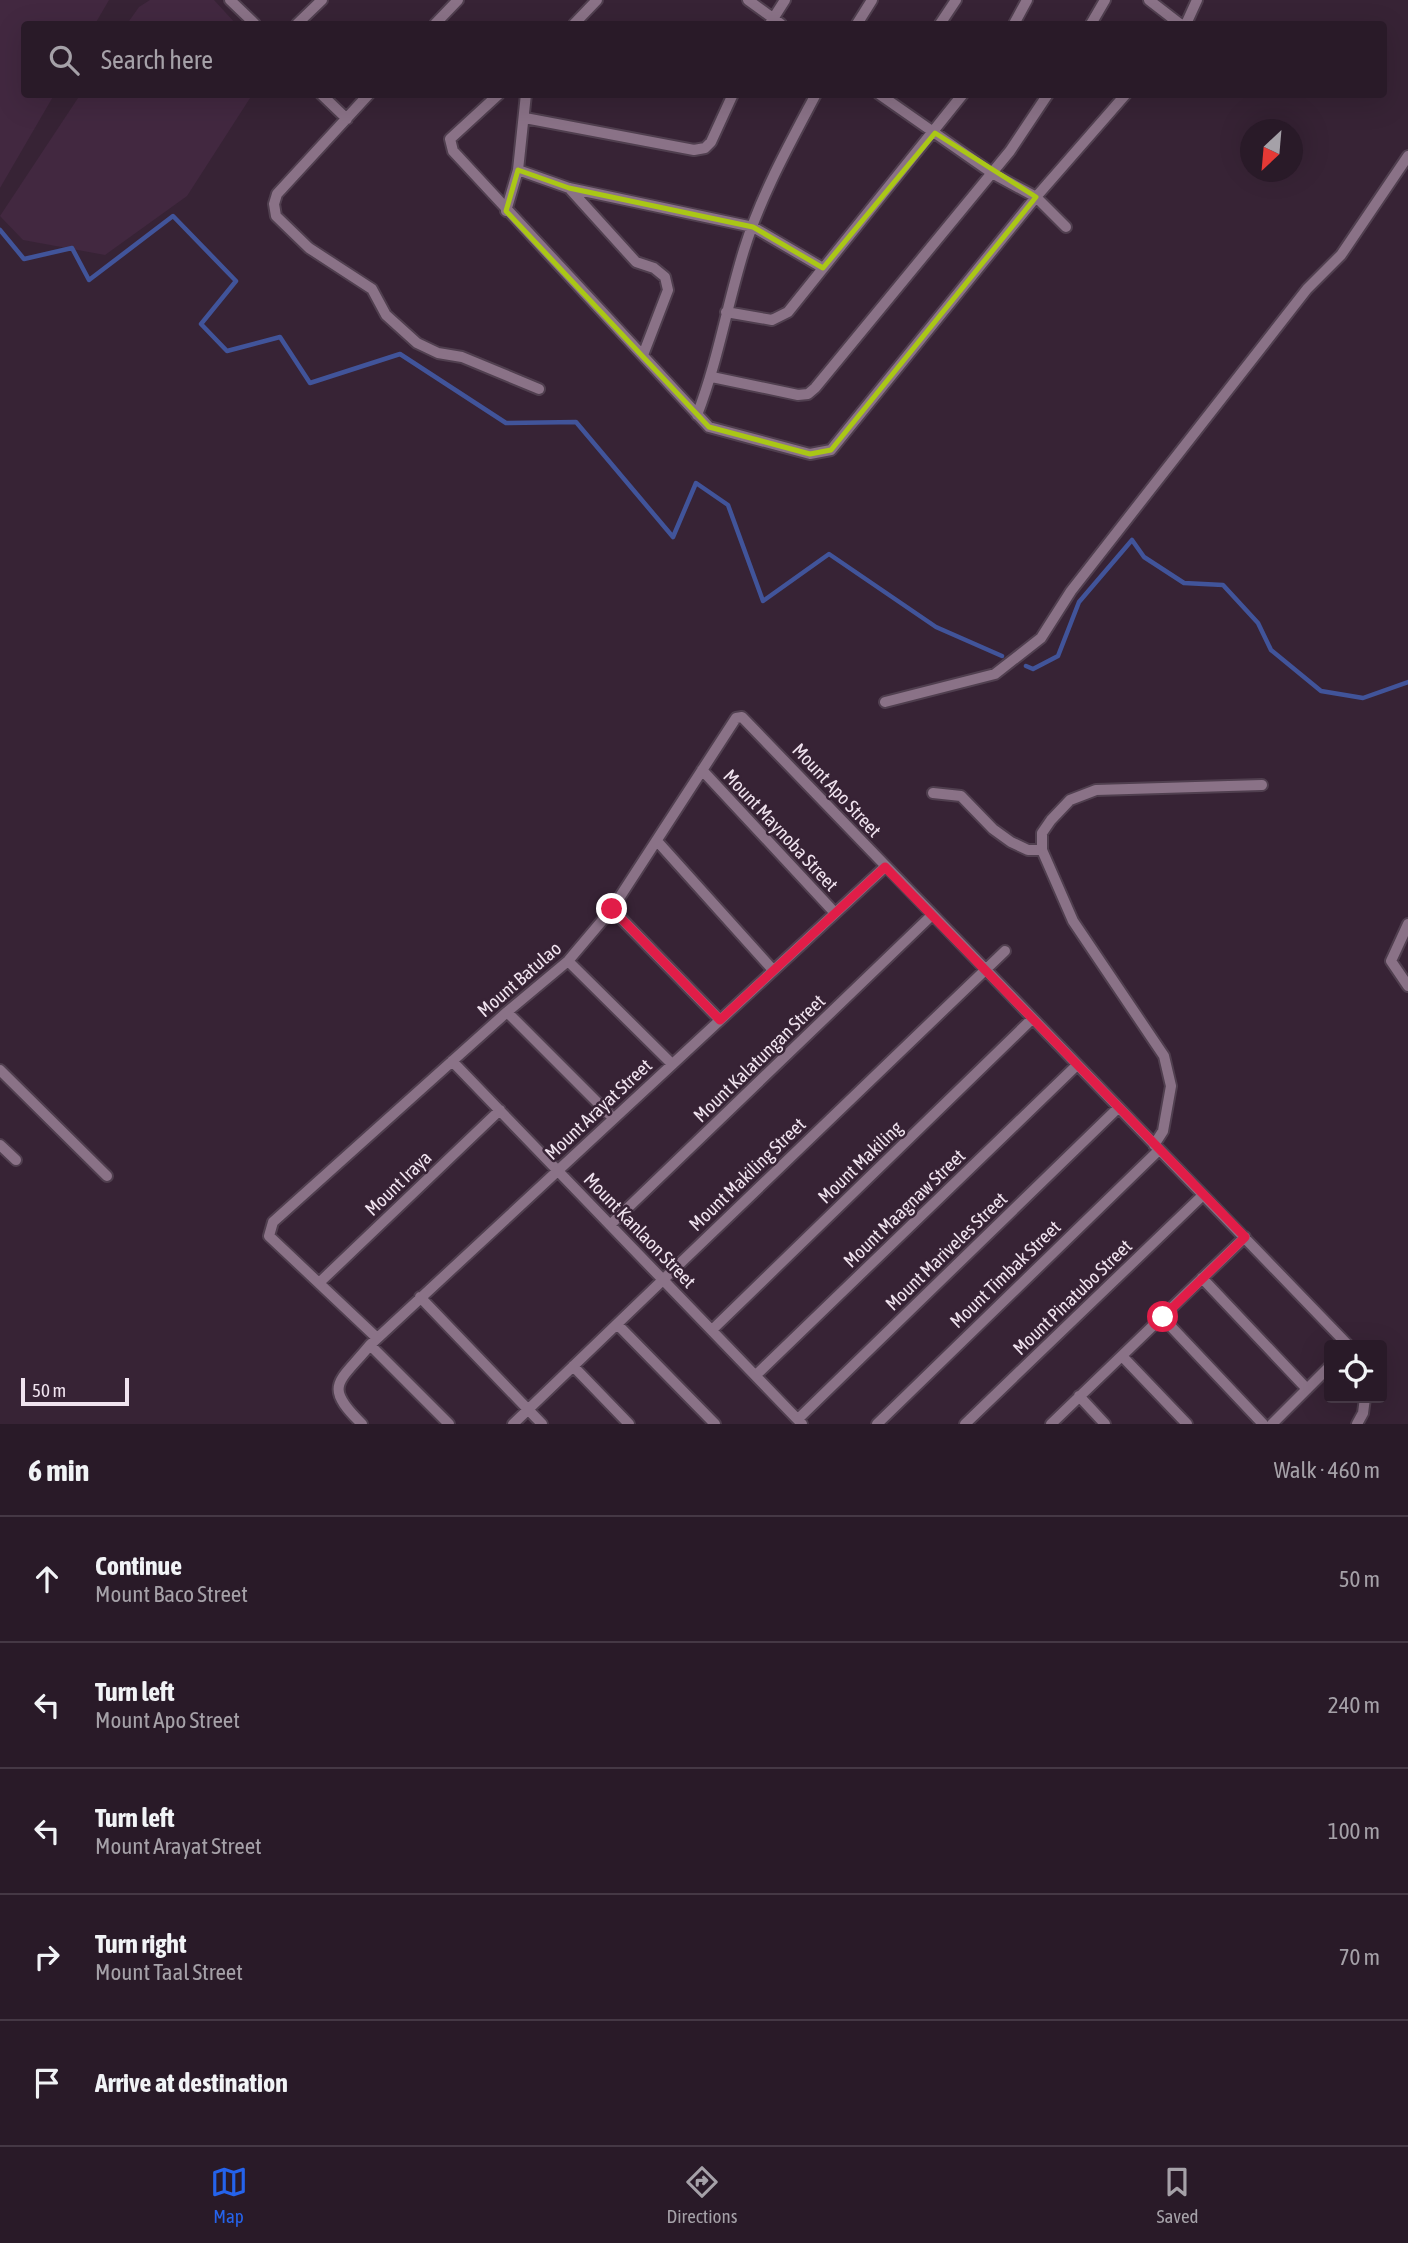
<!DOCTYPE html>
<html lang="en">
<head>
<meta charset="utf-8">
<style>
  :root { --surface:#291a28; --page:#312330; --text:#f1f3f6; --muted:#a5a1a8; --line:#453845; --accent:#2563eb }
  body { margin:0; font-family:"Asap Condensed",sans-serif; background:var(--page); color:var(--text) }
  .controls { position:absolute; right:21px; bottom:21px; display:grid; overflow:hidden; border-radius:7px; box-shadow:0 7px 28px #0002 }
  .controls button { width:63px; height:63px; display:grid; place-items:center; padding:0; border:0; border-bottom:2px solid var(--line); background:var(--surface); color:var(--text); font:35px sans-serif }
  .compass { position:absolute; left:1240px; top:119px; width:63px; height:63px; border-radius:50%; background:var(--surface); box-shadow:0 7px 28px #0002; rotate:206deg }
  .scale { position:absolute; left:21px; bottom:18px; width:108px; box-sizing:border-box; padding-left:7px; border:4px solid #f0e3ef; border-top:0; font-size:19px; line-height:24px; white-space:nowrap; color:#f0e3ef; -webkit-text-stroke:5px #372335; paint-order:stroke }
  .stop { position:absolute; width:21px; height:21px; margin:-16px; border:5px solid #e11d48; border-radius:50%; background:#fff }
  .stop.end { background:#e11d48; border-color:#fff; box-shadow:0 2px 7px #0008 }
  .list { margin:0; padding:0; list-style:none }
  h2 { display:flex; justify-content:space-between; align-items:center; height:91px; margin:0; padding:0 28px; font-size:30px }
  h2 small { font-size:23px; font-weight:400; color:var(--muted) }
  .list li { display:grid; grid-template-columns:46px 1fr auto; gap:21px; align-items:center; box-sizing:border-box; height:126px; padding:0 28px; border-top:2px solid var(--line) }
  .list b { display:block; font-size:26px; white-space:nowrap }
  .list p { margin:0; font-size:23px; white-space:nowrap; color:var(--muted) }
  .list em { font-size:23px; font-style:normal; color:var(--muted) }
  .icon { flex:none; width:38px; height:38px; fill:none; stroke:currentColor; stroke-width:2; stroke-linecap:round; stroke-linejoin:round }
  .map { position:relative; flex:none; width:1408px; height:1424px; overflow:hidden }
  .search { position:absolute; background:var(--surface); box-shadow:0 7px 28px #0002; left:21px; right:21px; top:21px; height:77px; display:flex; align-items:center; gap:18px; box-sizing:border-box; padding:0 24px; border-radius:7px; color:var(--muted); font-size:26px }
  .sheet { height:721px; background:var(--surface) }
  nav { display:flex; justify-content:space-around; align-items:center; box-sizing:border-box; height:98px; border-top:2px solid var(--line); background:var(--surface); font-size:19px; color:var(--muted) }
  nav a { display:grid; justify-items:center; gap:4px }
  nav .on { color:var(--accent) }
  .map>svg:first-child { display:block }
  .built { fill:#422840 }
  .lines { fill:none; stroke-linecap:round; stroke-linejoin:round }
  .stream { stroke:#41549a; stroke-width:4.5 }
  .minor-casing { stroke:#503f4f; stroke-width:14 }
  .minor { stroke:#8a7287; stroke-width:10 }
  .route { stroke:#e11d48; stroke-width:9 }
  .marked { fill:none; stroke:#aac716; stroke-width:5; stroke-linejoin:round }
  .labels { text-anchor:middle; stroke-width:5; stroke-linejoin:round; paint-order:stroke }
  .street-label { font-size:19px; fill:#f0e3ef; stroke:#372335 }
</style>
</head>
<body>
<div class="map">
<svg width="1408" height="1424" viewBox="0 0 1408 1424">
  <rect width="100%" height="100%" fill="#372335"/>
  <path class="built" d="M0,0H109L95,24H24V94L54,95L0,188Z
    M150,0H214L236,24H127L139,7Z
    M80,95V94L252,95L187,196L105,255L23,240L0,216Z"/>
  <g class="lines">
    <path class="stream" d="M0,230L24,259L72,248L89,280L173,216L236,281L201,324L227,351L280,337L310,383L400,354L506,423L576,422L673,537L696,483L728,505L763,601L829,554L936,627L1002,656
      M1026,666L1033,669L1058,656L1079,602L1132,540L1144,557L1184,583L1223,585L1258,623L1271,650L1321,691L1363,698L1408,682"/>
    <g class="minor-casing">
      <path id="minor" d="M230,0L255,24
        M748,0L781,24
        M1149,0L1180,24
        M771,22L785,0
        M297,24L322,0
        M435,24L458,0
        M574,24L597,0
        M857,24L872,0
        M940,24L956,0
        M1014,24L1027,0
        M1091,24L1105,0
        M1186,24L1197,0
        M321,94L347,119
        M369,94L277,194L274,204L276,216L309,248L372,289L386,315L417,343L438,353L462,357L539,389
        M499,94L450,139L453,151L709,427L810,454L831,450L1036,197L1126,94
        M879,94L992,173L1036,197L1066,227
        M525,118L694,150L705,148L711,142L733,94
        M518,170L569,188L753,227L823,268
        M569,188L636,262L654,268L665,277L668,290L643,355
        M506,211L518,170L526,94
        M726,312L772,320L788,312L963,94
        M712,377L798,395L808,394L815,388L1010,151L1048,94
        M697,415C718,361 727,305 744,250C761,195 789,145 816,94
        M885,702L995,674L1041,638L1071,591L1307,289L1341,255L1408,156
        M702,770L835,913
        M933,793L961,796L993,829L1011,842L1028,850H1042
        M657,841L773,970
        M612,909L720,1020
        M1408,924L1391,961L1408,986
        M568,961L672,1064
        M507,1012L613,1118
        M452,1061L802,1424
        M0,1070L107,1176
        M0,1145L16,1160
        M1154,1145L1163,1131L1171,1086L1164,1056L1073,921L1042,850V833L1051,820L1070,800L1096,790L1262,785
        M610,1225L931,916
        M1202,1278L1307,1389
        M320,1282L500,1110
        M420,1297L542,1424
        M1162,1317L1263,1424
        M617,1324L715,1424
        M712,1330L1032,1019
        M377,1338L269,1236L273,1222L507,1012L568,961L612,909L736,718L742,717L1348,1345
        M370,1345L449,1424
        M1122,1356L1187,1424
        M573,1366L629,1424
        M756,1375L1076,1066
        M1079,1396L1105,1424
        M798,1419L1118,1108
        M362,1424C322,1385 339,1383 370,1345L885,867
        M513,1424L1005,951
        M877,1424L1159,1150
        M965,1424L1203,1195
        M1051,1424L1245,1237
        M1272,1424L1329,1367
        M1357,1424L1363,1413L1365,1398"/>
    </g>
    <use href="#minor" class="minor"/>
  </g>
  <g class="lines">
    <path class="route" d="M612,909L720,1020L885,867L1245,1237L1163,1317"/>
  </g>
  <path class="marked" d="M935,133L1036,197L831,450L810,454L709,427L506,211L518,170L569,188L753,227L823,268Z"/>
  <g class="labels">
    <g class="street-label">
      <text transform="translate(837 790) rotate(47)" y="7">Mount Apo Street</text>
      <text transform="translate(781 830) rotate(47)" y="7">Mount Maynoba Street</text>
      <text transform="translate(519 979) rotate(-41)" y="7">Mount Batulao</text>
      <text transform="translate(759 1058) rotate(-44)" y="7">Mount Kalatungan Street</text>
      <text transform="translate(598 1109) rotate(-43)" y="7">Mount Arayat Street</text>
      <text transform="translate(860 1162) rotate(-44)" y="7">Mount Makiling</text>
      <text transform="translate(747 1174) rotate(-44)" y="7">Mount Makiling Street</text>
      <text transform="translate(398 1183) rotate(-44)" y="7">Mount Iraya</text>
      <text transform="translate(904 1208) rotate(-44)" y="7">Mount Maagnaw Street</text>
      <text transform="translate(640 1230) rotate(46)" y="7">Mount Kanlaon Street</text>
      <text transform="translate(946 1251) rotate(-44)" y="7">Mount Mariveles Street</text>
      <text transform="translate(1005 1274) rotate(-44)" y="7">Mount Timbak Street</text>
      <text transform="translate(1072 1297) rotate(-44)" y="7">Mount Pinatubo Street</text>
    </g>
  </g>
</svg>
<div class="controls">
<button><svg class="icon" aria-label="locate" viewBox="0 0 24 24"><circle cx="12" cy="12" r="6"/><path d="M12 2v4M12 18v4M2 12h4M18 12h4"/></svg></button>
</div>
<svg class="compass" viewBox="-18 -18 36 36"><path d="M0-13l5 13h-10z" fill="#e53935"/><path d="M0 13l5-13h-10z" fill="#a5a1a8"/></svg>
<div class="scale">50 m</div>
<div class="stop" style="left:1163px;top:1317px"></div>
<div class="stop end" style="left:612px;top:909px"></div>
<div class="search"><svg class="icon" aria-label="search" viewBox="0 0 24 24"><circle cx="10" cy="10" r="6"/><path d="M15 15l6 6"/></svg>Search here</div>
</div>
<section class="sheet">
<h2>6 min<small>Walk · 460 m</small></h2>
<ul class="list">
<li><svg class="icon" aria-label="ahead" viewBox="0 0 24 24"><path d="M12 20V5M6 11l6-6 6 6"/></svg><div><b>Continue</b><p>Mount Baco Street</p></div><em>50 m</em></li>
<li><svg class="icon" aria-label="left" viewBox="0 0 24 24"><path d="M17 20v-9H6M10 6l-5 5 5 5"/></svg><div><b>Turn left</b><p>Mount Apo Street</p></div><em>240 m</em></li>
<li><svg class="icon" aria-label="left" viewBox="0 0 24 24"><path d="M17 20v-9H6M10 6l-5 5 5 5"/></svg><div><b>Turn left</b><p>Mount Arayat Street</p></div><em>100 m</em></li>
<li><svg class="icon" aria-label="right" viewBox="0 0 24 24"><path d="M7 20v-9h11M14 6l5 5-5 5"/></svg><div><b>Turn right</b><p>Mount Taal Street</p></div><em>70 m</em></li>
<li><svg class="icon" aria-label="arrive" viewBox="0 0 24 24"><path d="M6 21V4h12l-3 4 3 4H6"/></svg><div><b>Arrive at destination</b></div></li>
</ul>
</section>
<nav>
<a class="on"><svg class="icon" aria-label="map" viewBox="0 0 24 24"><path d="M3 6l6-2 6 2 6-2v14l-6 2-6-2-6 2zM9 4v14M15 6v14"/></svg>Map</a>
<a><svg class="icon" aria-label="directions" viewBox="0 0 24 24"><path d="M12 3l9 9-9 9-9-9zM9 14v-3h6M13 9l2 2-2 2"/></svg>Directions</a>
<a><svg class="icon" aria-label="saved" viewBox="0 0 24 24"><path d="M7 4h10v16l-5-4-5 4z"/></svg>Saved</a>
</nav>
</body>
</html>
